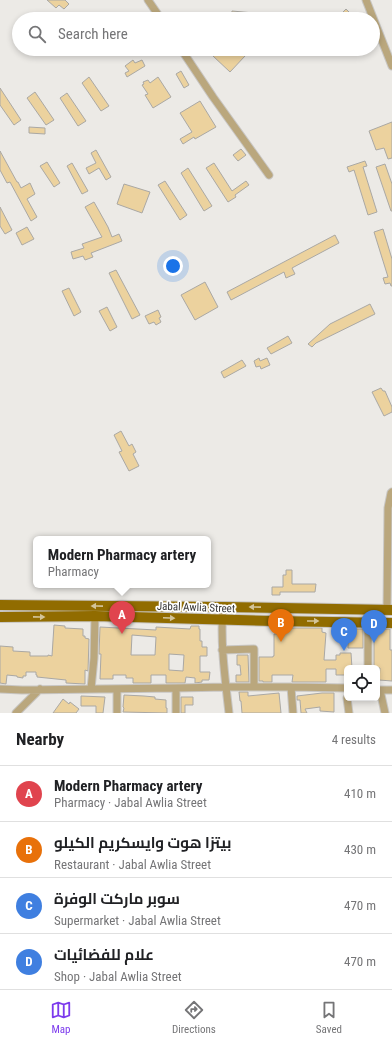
<!DOCTYPE html>
<html lang="en">
<head>
<meta charset="utf-8">
<style>
  :root { --surface:#fff; --page:#f2f2f2; --text:#202124; --muted:#757577; --line:#e0e0e0; --accent:#7c3aed }
  body { margin:0; font-family:"Roboto Condensed",Cairo,sans-serif; background:var(--page); color:var(--text) }
  .controls { position:absolute; right:12px; bottom:12px; display:grid; overflow:hidden; border-radius:6px; box-shadow:0 2px 6px #0003 }
  .controls button { width:36px; height:36px; display:grid; place-items:center; padding:0; border:0; border-bottom:1px solid var(--line); background:var(--surface); color:var(--text); font:20px sans-serif }
  .you { position:absolute; left:173px; top:266px; width:14px; height:14px; margin:-10px; border:3px solid #fff; border-radius:50%; background:#1a73e8; box-shadow:0 0 0 6px #1a73e833 }
  .badge { display:grid; place-items:center; width:26px; height:26px; border-radius:50%; background:var(--accent); color:#fff; font-size:13px; font-weight:700 }
  .pin { position:absolute; translate:-50% -33px; filter:drop-shadow(0 1px 2px #0008) }
  .pin::after { content:''; position:absolute; top:21px; width:14px; height:12px; background:inherit; clip-path:polygon(0 0,100% 0,50% 100%) }
  .popup { position:absolute; left:33px; top:536px; width:178px; height:52px; box-sizing:border-box; display:grid; place-content:center; border-radius:6px; background:var(--surface); filter:drop-shadow(0 1px 3px #0005); font-size:13px; white-space:nowrap; color:var(--muted) }
  .popup b { font-size:15px; color:var(--text) }
  .popup::after { content:''; position:absolute; left:50%; top:100%; margin-left:-8px; border:8px solid transparent; border-top-color:var(--surface) }
  .list { margin:0; padding:0; list-style:none }
  h2 { display:flex; justify-content:space-between; align-items:center; height:52px; margin:0; padding:0 16px; font-size:17px }
  h2 small { font-size:13px; font-weight:400; color:var(--muted) }
  .list li { display:grid; grid-template-columns:26px 1fr auto; gap:12px; align-items:center; box-sizing:border-box; height:56px; padding:0 16px; border-top:1px solid var(--line) }
  .list b { display:block; font-size:15px; white-space:nowrap }
  .list p { margin:0; font-size:13px; white-space:nowrap; color:var(--muted) }
  .list em { font-size:13px; font-style:normal; color:var(--muted) }
  .icon { flex:none; width:22px; height:22px; fill:none; stroke:currentColor; stroke-width:2; stroke-linecap:round; stroke-linejoin:round }
  .map { position:relative; flex:none; width:392px; height:713px; overflow:hidden }
  .search { position:absolute; background:var(--surface); box-shadow:0 2px 6px #0003; left:12px; right:12px; top:12px; height:44px; display:flex; align-items:center; gap:10px; box-sizing:border-box; padding:0 14px; border-radius:22px; color:var(--muted); font-size:15px }
  .sheet { height:276px; background:var(--surface) }
  nav { display:flex; justify-content:space-around; align-items:center; box-sizing:border-box; height:56px; border-top:1px solid var(--line); background:var(--surface); font-size:11px; color:var(--muted) }
  nav a { display:grid; justify-items:center; gap:2px }
  nav .on { color:var(--accent) }
  .map>svg:first-child { display:block }
  .building { fill:#ecd29e; stroke:#aaa8a4; fill-rule:evenodd }
  .lines { fill:none; stroke-linecap:round; stroke-linejoin:round }
  .street-casing { stroke:#c8c6c3; stroke-width:9 }
  .primary-casing { stroke:#c8c6c3; stroke-width:12 }
  .street { stroke:#baa77d; stroke-width:7 }
  .primary { stroke:#916c00; stroke-width:10 }
  .oneway { fill:#d3c499 }
  .labels { text-anchor:middle; stroke-width:3.5; stroke-linejoin:round; paint-order:stroke }
  .street-label { font-size:11px; fill:#383736; stroke:#fff }
</style>
</head>
<body>
<div class="map">
<svg width="392" height="713" viewBox="0 0 392 713">
  <rect width="100%" height="100%" fill="#eceae6"/>
  <path class="building" d="M47,0H65L69,4L64,9L59,5L56,8Z
    M346,9L356,19H336Z
    M232,11L254,13V19H231Z
    M220,49H238L245,56L230,72L213,56Z
    M133,60L135,63L142,60L145,66L127,77L125,73L129,71L125,66Z
    M181,71L189,85L184,88L176,74Z
    M89,77L109,106L101,111L82,83Z
    M158,77L171,97L153,108L145,95L148,94L142,85L144,84L143,82L148,80L150,83Z
    M0,88L21,120L14,125L0,105Z
    M35,92L54,120L46,125L27,98Z
    M67,93L86,121L78,126L60,98Z
    M200,101L216,127L195,139L194,137L183,144L180,139L192,132L180,113Z
    M392,122V158L388,159L384,148L376,150L369,131Z
    M29,127L45,128V134L29,133Z
    M241,149L246,155L238,161L233,155Z
    M96,150L111,177L106,180L99,168L89,174L86,168L96,163L91,153Z
    M0,151L17,182H18L21,188L30,183L35,194L27,199L37,217L31,221L10,182L7,183L0,170Z
    M365,161L367,166L363,167L377,212L368,215L354,170L349,172L347,167Z
    M47,162L60,183L54,187L40,166Z
    M72,163L88,191L82,194L67,166Z
    M214,163L232,191L246,181L249,185L235,195L236,197L228,202L206,168Z
    M385,164L392,184V211H391L376,167Z
    M188,168L212,206L204,211L181,173Z
    M165,181L187,215L180,220L158,185Z
    M124,184L150,192L142,213L117,204Z
    M94,202L108,227L112,237L119,234L122,241L91,253L93,257L85,260L83,256L73,259L71,252L84,248L82,244L102,237L85,207Z
    M0,207L12,230L5,234L0,226Z
    M27,227L34,239L22,245L16,233Z
    M383,229L392,259V286H391L390,283L385,284L383,278L388,277L374,232Z
    M335,235L339,243L292,268L295,274L286,278L284,272L231,300L227,292Z
    M116,270L140,315L132,319L109,273Z
    M205,282L218,307L195,320L181,295Z
    M69,288L81,312L74,316L62,291Z
    M370,304L375,314L316,343L312,347L308,344L330,324Z
    M107,307L117,327L110,331L99,311Z
    M158,310L161,317L159,318L161,322L156,325L154,322L149,324L145,316Z
    M288,336L292,343L271,354L267,348Z
    M259,358L260,361L267,358L270,365L261,369L260,366L256,367L254,361Z
    M242,360L246,366L224,378L221,372Z
    M381,388L383,391H385L392,407V412L384,416L372,392Z
    M121,431L129,446L132,444L136,452L133,454L139,466L129,471L119,452L122,451L114,435Z
    M286,570H292V584H316L315,592H280V595H272V587H283V575H286Z
    M54,625L65,626V628L83,629V636H85V638L89,639L88,671L85,670V684L66,683V680L37,677V675H36V672H26V676H23V678L17,677V676L7,675L6,684L0,683V646L13,647V651L30,652V656H48V655L52,656Z
    M191,626H199V629H200V641H202V647H207V656H200V672H210L209,680H202V682L195,683V678L186,677L185,683H166V675H151V683H133V678H126V675H113V679H100L101,654H99L100,627L156,630V627L190,629ZM132,635L156,637L155,655H131ZM169,654L184,655L183,671L169,670Z
    M277,628H322V632L326,633L324,660H336V655H340V653H351L352,668H347V675H336V669H326V682H292L293,675H272V682H263V681H259V657H273V656H274V634H277Z
    M348,629H363V648H348Z
    M373,629H390V650H392V681L379,680L380,668H374V633H373Z
    M237,655H248L249,682H236V675H241L240,665H237Z
    M239,692H248V696L279,693L281,713H242L241,701H240Z
    M322,693H334V712L320,711V707L305,709L307,713H301L300,700H297V696Z
    M124,695L144,696L155,697V699L166,700V708H167V713L123,712L124,708L123,707Z
    M81,696L105,697L103,713H96V706H81Z
    M181,697H193V705H185V713H181Z
    M63,699L69,704L70,702L79,709L76,713H53Z"/>
  <g class="lines">
    <g class="street-casing">
      <path id="street" d="M148,0L161,19
        M366,0L392,66
        M181,49L213,97L269,175
        M223,607C220,642 225,678 229,713
        M387,610L388,508L391,493L392,492
        M368,623V668
        M222,650L254,649V687
        M291,687L293,713
        M0,689L22,690L176,688L226,687H291L347,688
        M91,689L94,658L95,616
        M377,690H392
        M380,690L385,713
        M347,698L349,713
        M16,713L40,689
        M117,713V689
        M176,713V688"/>
    </g>
    <g class="primary-casing">
      <path id="primary" d="M0,605L223,607L392,610
        M0,617L95,616L273,621L392,623"/>
    </g>
    <use href="#street" class="street"/>
    <use href="#primary" class="primary"/>
  </g>
  <defs><path id="oneway-solid" d="M-6-.8H1V-3.2L6.5 0L1 3.2V.8H-6Z"/></defs>
  <g class="oneway">
    <use href="#oneway-solid" transform="translate(97 606) rotate(-179)"/>
    <use href="#oneway-solid" transform="translate(255 607) rotate(-179)"/>
    <use href="#oneway-solid" transform="translate(39 617) rotate(1)"/>
    <use href="#oneway-solid" transform="translate(169 618) rotate(2)"/>
    <use href="#oneway-solid" transform="translate(313 621)"/>
  </g>
  <g class="labels">
    <g class="street-label">
      <text transform="translate(196 607) rotate(2)" y="4">Jabal Awlia Street</text>
    </g>
  </g>
</svg>
<div class="controls">
<button><svg class="icon" aria-label="locate" viewBox="0 0 24 24"><circle cx="12" cy="12" r="6"/><path d="M12 2v4M12 18v4M2 12h4M18 12h4"/></svg></button>
</div>
<div class="you"></div>
<div class="pin badge" style="left:122px;top:634px;background:#e0444e">A</div>
<div class="popup"><b>Modern Pharmacy artery</b>Pharmacy</div>
<div class="pin badge" style="left:281px;top:642px;background:#e8710a">B</div>
<div class="pin badge" style="left:344px;top:651px;background:#3f7fe0">C</div>
<div class="pin badge" style="left:374px;top:643px;background:#3f7fe0">D</div>
<div class="search"><svg class="icon" aria-label="search" viewBox="0 0 24 24"><circle cx="10" cy="10" r="6"/><path d="M15 15l6 6"/></svg>Search here</div>
</div>
<section class="sheet">
<h2>Nearby<small>4 results</small></h2>
<ul class="list">
<li><span class="badge" style="background:#e0444e">A</span><div><b>Modern Pharmacy artery</b><p>Pharmacy · Jabal Awlia Street</p></div><em>410 m</em></li>
<li><span class="badge" style="background:#e8710a">B</span><div><b>بيتزا هوت وايسكريم الكيلو</b><p>Restaurant · Jabal Awlia Street</p></div><em>430 m</em></li>
<li><span class="badge" style="background:#3f7fe0">C</span><div><b>سوبر ماركت الوفرة</b><p>Supermarket · Jabal Awlia Street</p></div><em>470 m</em></li>
<li><span class="badge" style="background:#3f7fe0">D</span><div><b>علام للفضائيات</b><p>Shop · Jabal Awlia Street</p></div><em>470 m</em></li>
</ul>
</section>
<nav>
<a class="on"><svg class="icon" aria-label="map" viewBox="0 0 24 24"><path d="M3 6l6-2 6 2 6-2v14l-6 2-6-2-6 2zM9 4v14M15 6v14"/></svg>Map</a>
<a><svg class="icon" aria-label="directions" viewBox="0 0 24 24"><path d="M12 3l9 9-9 9-9-9zM9 14v-3h6M13 9l2 2-2 2"/></svg>Directions</a>
<a><svg class="icon" aria-label="saved" viewBox="0 0 24 24"><path d="M7 4h10v16l-5-4-5 4z"/></svg>Saved</a>
</nav>
</body>
</html>
